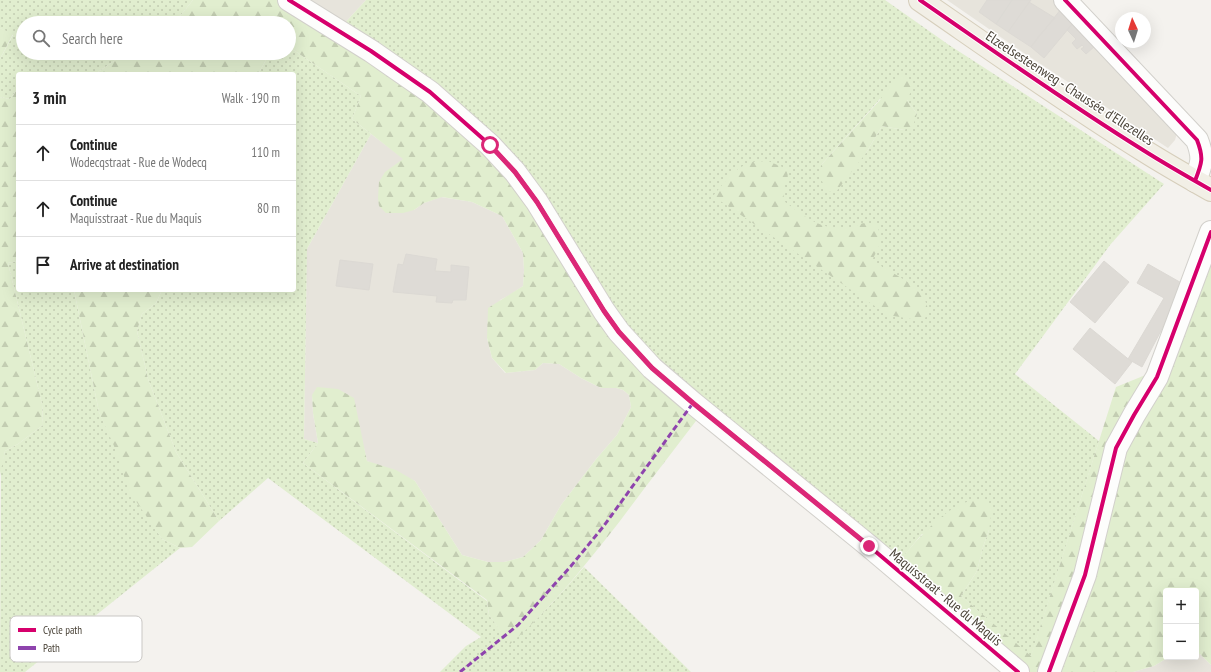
<!DOCTYPE html>
<html lang="en">
<head>
<meta charset="utf-8">
<style>
  :root { --surface:#fff; --page:#f6f6f6; --text:#222; --muted:#767676; --line:#e0e0e0 }
  body { margin:0; font-family:"PT Sans Narrow",sans-serif; background:var(--page); color:var(--text) }
  .controls { position:absolute; right:12px; bottom:12px; display:grid; overflow:hidden; border-radius:4px; box-shadow:0 4px 16px #0002 }
  .controls button { width:36px; height:36px; display:grid; place-items:center; padding:0; border:0; border-bottom:1px solid var(--line); background:var(--surface); color:var(--text); font:20px sans-serif }
  .compass { position:absolute; left:1115px; top:12px; width:36px; height:36px; border-radius:50%; background:var(--surface); box-shadow:0 4px 16px #0002; rotate:356deg }
  .stop { position:absolute; width:12px; height:12px; margin:-9px; border:3px solid #db2777; border-radius:50%; background:#fff }
  .stop.end { background:#db2777; border-color:#fff; box-shadow:0 1px 4px #0008 }
  .list { margin:0; padding:0; list-style:none }
  h2 { display:flex; justify-content:space-between; align-items:center; height:52px; margin:0; padding:0 16px; font-size:17px }
  h2 small { font-size:13px; font-weight:400; color:var(--muted) }
  .list li { display:grid; grid-template-columns:26px 1fr auto; gap:12px; align-items:center; box-sizing:border-box; height:56px; padding:0 16px; border-top:1px solid var(--line) }
  .list b { display:block; font-size:15px; white-space:nowrap }
  .list p { margin:0; font-size:13px; white-space:nowrap; color:var(--muted) }
  .list em { font-size:13px; font-style:normal; color:var(--muted) }
  .icon { flex:none; width:22px; height:22px; fill:none; stroke:currentColor; stroke-width:2; stroke-linecap:round; stroke-linejoin:round }
  .map { position:relative; flex:none; width:1211px; height:672px; overflow:hidden }
  .search { position:absolute; background:var(--surface); box-shadow:0 4px 16px #0002; left:16px; top:16px; width:280px; height:44px; display:flex; align-items:center; gap:10px; box-sizing:border-box; padding:0 14px; border-radius:22px; color:var(--muted); font-size:15px }
  .panel { position:absolute; background:var(--surface); box-shadow:0 4px 16px #0002; left:16px; top:72px; width:280px; height:220px; border-radius:4px }
  .map>svg:first-child { display:block }
  .residential { fill:#e7e4dc }
  .grass { fill:url(#grass-dots); fill-rule:evenodd }
  .forest { fill:url(#forest-firs) }
  .building { fill:#dedbd6; stroke:#dcd9d4 }
  .lines { fill:none; stroke-linecap:round; stroke-linejoin:round }
  .minor-casing { stroke:#d2d0cb; stroke-width:24 }
  .major-casing { stroke:#d6cebb; stroke-width:24 }
  .minor { stroke:#fdfdfc; stroke-width:22 }
  .major { stroke:#f2efe6; stroke-width:22 }
  .quiet { stroke:#8e44ad; stroke-width:3; stroke-dasharray:6 3; stroke-linecap:butt }
  .cycleway-casing { stroke:#fff; stroke-width:6 }
  .cycleway { stroke:#d6006c; stroke-width:4 }
  .route { stroke:#db2777; stroke-width:5 }
  .labels { text-anchor:middle; stroke-width:3; stroke-linejoin:round; paint-order:stroke }
  .street-label { font-size:14px; fill:#4b4439; stroke:#fff }
  .key { fill:#fff; stroke:#c9c7c4; stroke-width:1 }
  .key-label { font-size:11px; fill:#4b4439 }
</style>
</head>
<body>
<div class="map">
<svg width="1211" height="672" viewBox="0 0 1211 672">
  <defs>
    <pattern id="grass-dots" width="8" height="8" patternUnits="userSpaceOnUse"><rect width="8" height="8" fill="#e1eecf"/><path d="M2 2h.1M6 6h.1" fill="none" stroke="#c3cdb2" stroke-width="1.8" stroke-linecap="round"/></pattern>
    <pattern id="forest-firs" width="22" height="20" patternUnits="userSpaceOnUse"><rect width="22" height="20" fill="#e1eecf"/><path d="M5 1l3.5 6h-7zM16 11l3.5 6h-7z" fill="#c3cdb2"/></pattern>
  </defs>
  <rect width="100%" height="100%" fill="#f4f2ee"/>
  <path class="residential" d="M297,0H366L341,27Z
    M947,0H1058L1177,133L1175,140L1168,148L1021,51Z
    M371,134L404,159L386,172L414,210L424,203L441,197L472,202L502,216L523,253L524,270L523,286L510,295L500,300L487,338L492,358L505,373L535,370L543,363L559,364L581,378L601,388H616L623,390L629,395L631,407L617,435L597,458L561,505L541,540L523,557L504,562H488L462,555L415,481L367,461L364,448L312,395L313,413L318,443L304,439L307,249Z
    M1196,654H1200L1211,665V672H1133L1154,666L1169,657H1196Z"/>
  <path class="grass" d="M0,0H193L181,15L169,23H23V53H126L95,74H18V88L10,99L0,97V59L13,35L0,28Z
    M366,0H885L949,45L1164,184L1110,245L1015,374L1099,441L1031,657L961,596L977,571L983,547L989,530L922,534L897,564L701,403L341,27ZM880,99L907,100L917,114L904,130L882,126L866,153L821,165Z
    M289,47L361,96L352,119L371,134L307,249L304,439L318,443L303,463L487,601L489,615L510,643C537,621 561,594 584,567L691,672H440L466,646L481,637L268,478L219,521L176,452L148,379L137,331L142,314L156,303L162,290H294V74H258L270,53H289Z
    M18,261V290H74L99,412L151,522L162,539L180,548L25,672H0L1,467L5,451L18,444L43,425L42,404L8,263Z"/>
  <path class="forest" d="M193,0H280L417,87L493,154L567,257L699,417C673,451 646,486 620,521C586,564 552,608 510,644L489,615L487,600L303,463L318,443L313,413L312,395L317,387L338,389L354,398L367,461L396,470L415,481L462,555L488,562H504L523,557L541,540L561,505L597,458L617,435L631,407L629,395L623,390L616,388H601L581,378L559,364L543,363L535,370L506,373L492,358L487,338L488,308L523,286L524,270L523,253L502,216L472,202L442,197L424,203L414,210L403,213H386L379,206L378,198L379,182L385,172L403,159L352,119L361,96L289,47V23H169L181,15Z
    M0,28L13,34L0,59Z
    M126,53H270L258,74H95Z
    M903,75L914,85L907,100L917,114L913,126L904,130L882,126L866,153L836,192L826,191L820,176L821,165L880,100L892,82Z
    M18,88V261L8,263L42,404L43,425L18,444L5,451L0,476V97L10,99Z
    M768,161L787,169L788,179L783,189L784,201C803,216 824,233 851,227C864,224 863,220 877,225C883,241 880,246 872,260L911,284L924,297L929,312L923,321L888,315L713,196L732,173L749,162Z
    M1211,256V665L1200,654H1196V591H1166V657H1169L1154,666L1133,672H1025L897,564C914,543 943,508 970,501C974,500 980,501 985,501L992,509L989,530L983,547L977,571L961,596L1031,656L1116,387L1153,372Z
    M74,290H162L156,303L142,314L137,331L148,379L176,452L219,521L192,547L180,548L162,539L129,491L114,446L99,412Z"/>
  <path class="building" d="M987,0H1012L996,24L979,12Z
    M1012,0H1031L1008,32L996,24Z
    M1029,2L1055,18L1038,37L1031,47L1008,32Z
    M1061,9L1074,22L1044,58L1031,47Z
    M1074,22L1095,46L1086,54L1081,49L1084,47L1082,45L1077,49L1072,43L1076,39L1067,30Z
    M406,254L437,259L435,271L451,272V265L469,267L466,300H453L452,303L436,302L437,296L393,292L398,264L403,265Z
    M340,260L373,264L369,290L336,286Z
    M1104,261L1129,282L1095,323L1070,302Z
    M1148,264L1185,285L1142,367L1128,359L1164,298L1137,283Z
    M1090,328L1132,362L1115,384L1073,349Z"/>
  <g class="lines">
    <g class="minor-casing">
      <path id="minor" d="M289,0L371,51L430,92L490,145L515,172L537,202L604,311L619,332L652,368L693,403L869,546L1018,672
        M1065,0L1197,140C1204,158 1202,163 1195,181
        M1049,672L1085,575L1116,448L1134,415L1157,377L1211,232"/>
    </g>
    <g class="major-casing">
      <path id="major" d="M920,0C994,51 1067,103 1143,150C1165,164 1188,177 1211,190"/>
    </g>
    <use href="#minor" class="minor"/>
    <use href="#major" class="major"/>
    <path class="quiet" d="M460,672L518,625L571,566L603,527L693,403"/>
    <g class="cycleway-casing">
      <path id="cycleway" d="M289,0L371,51L430,92L490,145L515,172L537,202L604,311L619,332L652,368L693,403L869,546L1018,672
        M920,0C994,51 1067,103 1143,150C1165,164 1188,177 1211,190
        M1065,0L1197,140C1204,158 1202,163 1195,181
        M1049,672L1085,575L1116,448L1134,415L1157,377L1211,232"/>
    </g>
    <use href="#cycleway" class="cycleway"/>
  </g>
  <g class="lines">
    <path class="route" d="M490,145L515,172L537,202L604,311L619,332L652,368L693,403L869,546"/>
  </g>
  <g class="labels">
    <g class="street-label">
      <text transform="translate(1070 88) rotate(33)" y="5">Elzeelsesteenweg - Chaussée d'Ellezelles</text>
      <text transform="translate(946 597) rotate(40)" y="5">Maquisstraat - Rue du Maquis</text>
    </g>
  </g>
  <rect x="10" y="616" width="132" height="46" rx="6" class="key"/>
  <rect x="18" y="628" width="18" height="4" fill="#d6006c"/>
  <rect x="18" y="646" width="18" height="4" fill="#8e44ad"/>
  <g class="key-label">
    <text x="43" y="634">Cycle path</text>
    <text x="43" y="652">Path</text>
  </g>
</svg>
<div class="controls">
<button>+</button>
<button>−</button>
</div>
<svg class="compass" viewBox="-18 -18 36 36"><path d="M0-13l5 13h-10z" fill="#e53935"/><path d="M0 13l5-13h-10z" fill="#767676"/></svg>
<div class="stop" style="left:490px;top:145px"></div>
<div class="stop end" style="left:869px;top:546px"></div>
<div class="search"><svg class="icon" aria-label="search" viewBox="0 0 24 24"><circle cx="10" cy="10" r="6"/><path d="M15 15l6 6"/></svg>Search here</div>
<section class="panel">
<h2>3 min<small>Walk · 190 m</small></h2>
<ul class="list">
<li><svg class="icon" aria-label="ahead" viewBox="0 0 24 24"><path d="M12 20V5M6 11l6-6 6 6"/></svg><div><b>Continue</b><p>Wodecqstraat - Rue de Wodecq</p></div><em>110 m</em></li>
<li><svg class="icon" aria-label="ahead" viewBox="0 0 24 24"><path d="M12 20V5M6 11l6-6 6 6"/></svg><div><b>Continue</b><p>Maquisstraat - Rue du Maquis</p></div><em>80 m</em></li>
<li><svg class="icon" aria-label="arrive" viewBox="0 0 24 24"><path d="M6 21V4h12l-3 4 3 4H6"/></svg><div><b>Arrive at destination</b></div></li>
</ul>
</section>
</div>
</body>
</html>
